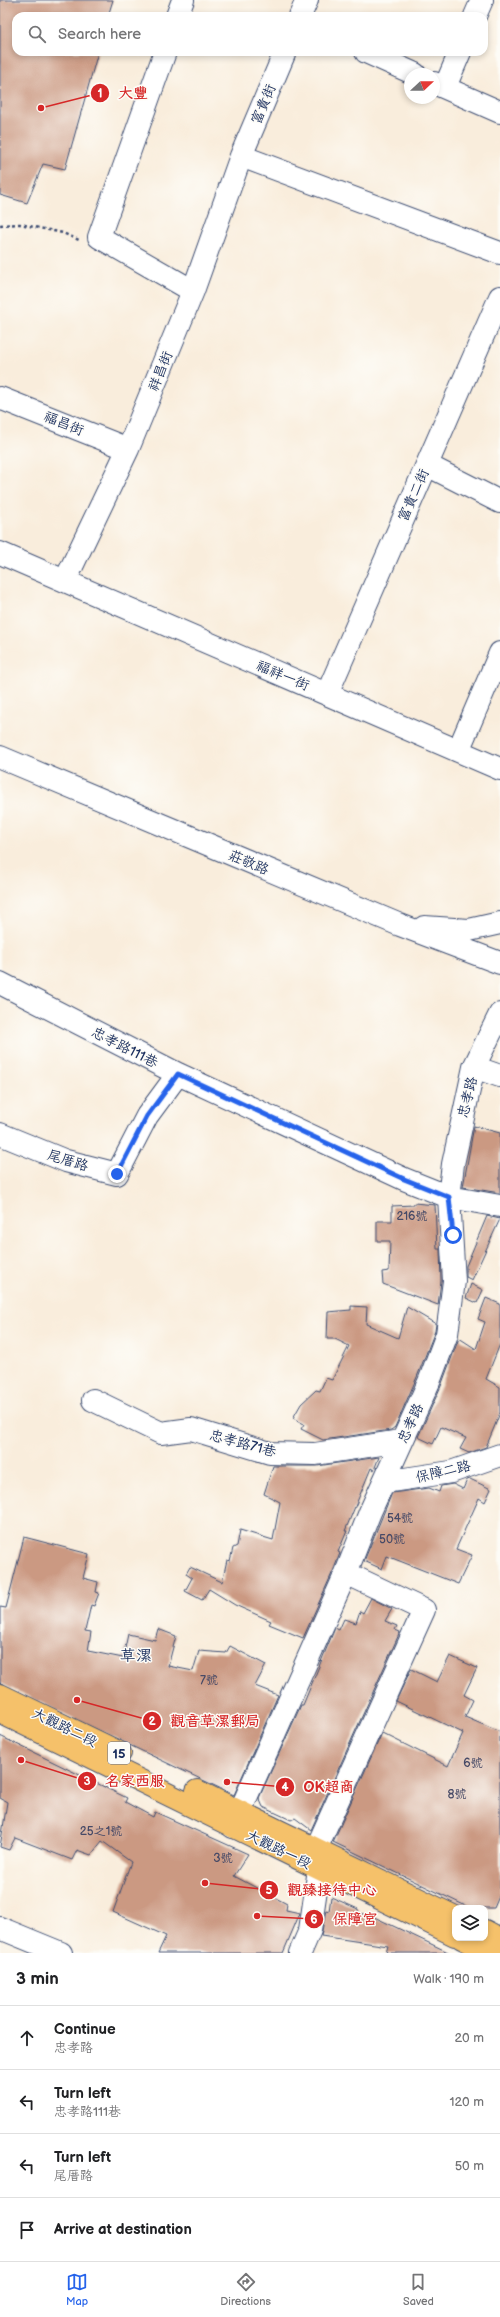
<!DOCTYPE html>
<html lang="en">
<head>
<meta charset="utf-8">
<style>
  :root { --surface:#fff; --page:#f2f2f2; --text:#202124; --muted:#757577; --line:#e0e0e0; --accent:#2563eb }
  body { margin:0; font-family:"Balsamiq Sans","LXGW WenKai TC",sans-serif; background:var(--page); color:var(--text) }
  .controls { position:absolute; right:12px; bottom:12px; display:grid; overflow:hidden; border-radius:8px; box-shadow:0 2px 6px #0003 }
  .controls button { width:36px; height:36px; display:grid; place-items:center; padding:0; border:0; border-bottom:1px solid var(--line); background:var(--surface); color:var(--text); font:20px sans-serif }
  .compass { position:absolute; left:404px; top:68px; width:36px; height:36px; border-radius:50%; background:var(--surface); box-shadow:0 2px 6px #0003; rotate:68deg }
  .stop { position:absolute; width:12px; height:12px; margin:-9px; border:3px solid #2563eb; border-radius:50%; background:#fff }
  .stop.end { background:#2563eb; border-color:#fff; box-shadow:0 1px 4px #0008 }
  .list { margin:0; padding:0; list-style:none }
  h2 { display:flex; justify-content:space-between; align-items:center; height:52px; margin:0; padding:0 16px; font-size:17px }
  h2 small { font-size:13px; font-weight:400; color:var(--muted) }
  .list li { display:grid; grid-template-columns:26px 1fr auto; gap:12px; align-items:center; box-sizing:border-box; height:64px; padding:0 16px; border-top:1px solid var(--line) }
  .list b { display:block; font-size:15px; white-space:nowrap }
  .list p { margin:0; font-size:13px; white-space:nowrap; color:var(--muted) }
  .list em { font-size:13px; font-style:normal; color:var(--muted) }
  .icon { flex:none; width:22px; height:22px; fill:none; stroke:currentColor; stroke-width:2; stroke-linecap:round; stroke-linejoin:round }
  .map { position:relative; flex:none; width:500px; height:1953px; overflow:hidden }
  .search { position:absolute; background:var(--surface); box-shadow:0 2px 6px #0003; left:12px; right:12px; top:12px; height:44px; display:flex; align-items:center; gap:10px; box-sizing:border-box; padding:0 14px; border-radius:12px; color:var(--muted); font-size:15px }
  .sheet { height:308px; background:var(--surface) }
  nav { display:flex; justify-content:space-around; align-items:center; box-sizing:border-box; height:56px; border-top:1px solid var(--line); background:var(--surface); font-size:11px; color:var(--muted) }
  nav a { display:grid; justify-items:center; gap:2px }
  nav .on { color:var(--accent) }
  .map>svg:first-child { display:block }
  .building { fill:#cb9982 }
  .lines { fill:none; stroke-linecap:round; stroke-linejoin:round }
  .minor-casing { stroke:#3c4c71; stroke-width:24 }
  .major-casing { stroke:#3c4c71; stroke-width:24 }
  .path { stroke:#3c4c71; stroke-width:2.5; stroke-dasharray:3 3; stroke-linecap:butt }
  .minor { stroke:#fff; stroke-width:22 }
  .major { stroke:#f5c16b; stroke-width:22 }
  .route { stroke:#2563eb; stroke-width:5 }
  .labels { text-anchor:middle; stroke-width:3; stroke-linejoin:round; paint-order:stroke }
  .number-label { font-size:12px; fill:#474a67 }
  .shield { fill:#fdfcf7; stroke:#5f6c8c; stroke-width:1 }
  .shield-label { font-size:13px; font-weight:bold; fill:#1b2f5e }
  .street-label { font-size:14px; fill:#1b2f5e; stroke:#fdfcf7 }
  .quarter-label { font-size:16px; fill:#1b2f5e; stroke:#fdfcf7 }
  .leader { fill:none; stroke:#d62828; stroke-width:1.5 }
  .callout-dot { fill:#d62828; stroke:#fdfcf7; stroke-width:1.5 }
  .mark-label { font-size:12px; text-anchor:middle; font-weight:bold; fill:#fff }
  .callout-label { font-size:15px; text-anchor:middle; font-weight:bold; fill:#d62828; stroke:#fdfcf7; stroke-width:3; stroke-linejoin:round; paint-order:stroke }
</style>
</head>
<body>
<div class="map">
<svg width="500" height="1953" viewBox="0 0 500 1953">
  <rect width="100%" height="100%" fill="#fdfcf7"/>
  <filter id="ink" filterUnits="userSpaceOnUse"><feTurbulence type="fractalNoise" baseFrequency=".025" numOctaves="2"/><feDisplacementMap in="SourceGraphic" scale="8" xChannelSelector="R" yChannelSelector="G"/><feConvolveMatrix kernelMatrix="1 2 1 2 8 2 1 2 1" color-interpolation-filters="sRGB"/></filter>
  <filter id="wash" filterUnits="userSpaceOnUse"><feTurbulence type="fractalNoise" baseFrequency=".012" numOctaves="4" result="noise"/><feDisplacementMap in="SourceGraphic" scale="16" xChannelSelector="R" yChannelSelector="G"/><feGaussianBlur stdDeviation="0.9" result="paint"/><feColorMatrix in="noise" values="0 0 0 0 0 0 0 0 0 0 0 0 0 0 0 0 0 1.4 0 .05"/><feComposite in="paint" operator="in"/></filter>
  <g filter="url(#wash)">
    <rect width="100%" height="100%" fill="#f9eddc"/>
    <g id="blocks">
      <path class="building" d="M0,0H113L108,16H16V52H98L65,169L43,164L27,203L0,195Z
        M474,1126L500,1133V1193L463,1187Z
        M414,1203L435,1205L437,1249H440L441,1281L438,1305L383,1284L382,1272L389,1271L390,1241H377V1221H392V1206L414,1205Z
        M487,1216L500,1219L472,1280L466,1277V1266Z
        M471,1284L483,1290L477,1303L466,1298Z
        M486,1298L500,1304V1344L486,1379L500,1387V1413L486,1447L469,1453L460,1449L466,1438L441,1427L433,1444L418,1437L441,1386L459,1338L476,1349L485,1322L478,1319Z
        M351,1306L367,1307L366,1324L398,1338L407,1307L436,1324L435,1331L417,1377L395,1427L391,1430L323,1440L301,1429L304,1424L293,1418L301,1404L316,1390L320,1391L326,1378L332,1380L349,1346L335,1339H327L328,1312L351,1310Z
        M379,1457L374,1470L371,1468L345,1531H347L338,1552L340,1553L334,1569L303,1638L269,1624L271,1621L235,1605L209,1589L202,1600L185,1591L192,1578L186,1574L190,1567L222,1582L227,1560L230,1561L233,1548L237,1546L240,1530L273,1540L280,1502L264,1494L273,1466H317Z
        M470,1479L491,1489L485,1502L479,1498L456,1549L472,1555L458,1584L387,1556L382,1569L364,1561L392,1493L429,1488L439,1492L441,1486L453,1484L463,1489L467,1480Z
        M24,1537L89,1554L83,1578L98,1582L96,1592L99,1593L94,1606L91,1605L85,1631L91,1632L88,1651L123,1658L128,1634L155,1640L158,1629L176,1636L168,1666L193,1671L199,1651L226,1653L230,1646L266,1665L255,1686L278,1695L234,1795L0,1683V1607L6,1608Z
        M371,1598L392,1609L385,1621L397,1626L395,1630L400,1632L311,1830L295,1818L291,1820L263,1807L259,1798L301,1705H303L335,1628L339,1630L344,1619L356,1623L360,1611L363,1613Z
        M450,1656L477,1668L464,1695L473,1700L465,1717L500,1732V1894L494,1908H470L333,1842L382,1733L448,1766L463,1733L396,1701L411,1669L437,1682Z
        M0,1736L127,1798L125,1802L153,1817L155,1812L248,1854L234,1876L287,1904L286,1910L300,1913L283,1953H158L166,1936L113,1912L131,1862L102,1841L91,1855L77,1850L72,1860L15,1838L9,1850L0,1847L7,1802L0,1798Z
        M331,1897L358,1909V1913L370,1915L450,1953H386L388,1946L321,1936L326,1910L329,1911Z"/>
    </g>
  </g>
  <g filter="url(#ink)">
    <use href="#blocks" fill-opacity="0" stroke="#3c4c71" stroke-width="1"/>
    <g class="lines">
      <g class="minor-casing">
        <path id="minor" d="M177,16L183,0
          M300,16L307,0
          M475,16L482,0
          M165,52L99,237L193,291
          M366,52L415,74
          M434,83L500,112
          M445,87L460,52
          M241,156L500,253
          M0,398L128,449
          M427,465L500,502
          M0,553L500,769
          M65,581L128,449L193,291L241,156L285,52
          M327,694L500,297
          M458,751L500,653
          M0,757L400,925L500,963
          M424,927L469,930L500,923
          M0,983L178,1074L404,1179L449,1197L500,1206
          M474,1067L500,1076
          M0,1134L66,1161L117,1174L147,1116L178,1074
          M93,1400L161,1433L191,1429L270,1453L315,1454L401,1441
          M384,1482L451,1472L500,1455
          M233,1827L346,1573L370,1512L429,1382L447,1334L454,1281L449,1197L453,1164L474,1067L500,1014
          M316,1849L424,1610L346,1573
          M0,1928L61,1953
          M300,1953L310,1930L319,1869"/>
      </g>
      <g class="major-casing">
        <path id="major" d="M0,1695L120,1753
          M0,1712L455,1935
          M197,1791L455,1917
          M485,1931L500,1939
          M462,1938L492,1953"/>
      </g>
      <path class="path" d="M0,225L20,224L63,233L81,241"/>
      <use href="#minor" class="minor"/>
      <use href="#major" class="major"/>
    </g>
  </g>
  <g class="lines" filter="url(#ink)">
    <path class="route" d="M117,1174L147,1116L178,1074L404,1179L449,1197L453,1235"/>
  </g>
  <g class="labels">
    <g class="number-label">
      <text x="412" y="1220">216號</text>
      <text x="400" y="1522">54號</text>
      <text x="392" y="1543">50號</text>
      <text x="209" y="1684">7號</text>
      <text x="473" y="1767">6號</text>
      <text x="457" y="1798">8號</text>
      <text x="101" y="1835">25之1號</text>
      <text x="223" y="1862">3號</text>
    </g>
    <rect class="shield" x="108" y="1742" width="22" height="22" rx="3"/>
    <g class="shield-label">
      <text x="119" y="1758">15</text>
    </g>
    <g class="street-label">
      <text transform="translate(263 104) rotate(-67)" y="5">富貴街</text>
      <text transform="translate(160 371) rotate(-68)" y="5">祥昌街</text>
      <text transform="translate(64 423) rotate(22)" y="5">福昌街</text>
      <text transform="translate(413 495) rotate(-66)" y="5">富貴二街</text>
      <text transform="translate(283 675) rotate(23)" y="5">福祥一街</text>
      <text transform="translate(249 862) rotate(23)" y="5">莊敬路</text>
      <text transform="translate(125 1047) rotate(27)" y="5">忠孝路111巷</text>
      <text transform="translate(467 1097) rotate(-76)" y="5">忠孝路</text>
      <text transform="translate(68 1160) rotate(17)" y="5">尾厝路</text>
      <text transform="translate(410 1423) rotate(-65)" y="5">忠孝路</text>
      <text transform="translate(243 1443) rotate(15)" y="5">忠孝路71巷</text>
      <text transform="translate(443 1471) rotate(-13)" y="5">保障二路</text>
      <text transform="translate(65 1727) rotate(26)" y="5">大觀路二段</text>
      <text transform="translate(279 1849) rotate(26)" y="5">大觀路一段</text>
    </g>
    <g class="quarter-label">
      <text x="136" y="1661">草漯</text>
    </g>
  </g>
  <path class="leader" d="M41 108L100 93M77 1700L152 1721M21 1760L87 1781M227 1782L285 1787M205 1883L269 1890M257 1916L314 1919"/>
  <g class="callout-dot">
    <circle cx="41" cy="108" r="4"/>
    <circle cx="77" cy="1700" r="4"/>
    <circle cx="21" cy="1760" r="4"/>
    <circle cx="227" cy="1782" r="4"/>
    <circle cx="205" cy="1883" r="4"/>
    <circle cx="257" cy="1916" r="4"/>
    <circle cx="100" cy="93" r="10"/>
    <circle cx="152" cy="1721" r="10"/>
    <circle cx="87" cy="1781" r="10"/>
    <circle cx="285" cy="1787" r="10"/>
    <circle cx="269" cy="1890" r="10"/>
    <circle cx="314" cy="1919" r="10"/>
  </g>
  <g class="mark-label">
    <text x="100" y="97">1</text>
    <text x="152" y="1725">2</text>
    <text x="87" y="1785">3</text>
    <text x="285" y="1791">4</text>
    <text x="269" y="1894">5</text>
    <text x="314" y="1923">6</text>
  </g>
  <g class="callout-label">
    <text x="133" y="98">大豐</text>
    <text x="215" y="1726">觀音草漯郵局</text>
    <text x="135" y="1786">名家西服</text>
    <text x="329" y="1792">OK超商</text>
    <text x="332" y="1895">觀臻接待中心</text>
    <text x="355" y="1924">保障宮</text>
  </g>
</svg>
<div class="controls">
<button><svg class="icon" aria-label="layers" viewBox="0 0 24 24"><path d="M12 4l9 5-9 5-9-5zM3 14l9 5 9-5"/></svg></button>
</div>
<svg class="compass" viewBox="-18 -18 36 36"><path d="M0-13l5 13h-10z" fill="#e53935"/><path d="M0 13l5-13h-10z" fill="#757577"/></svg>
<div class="stop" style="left:453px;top:1235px"></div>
<div class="stop end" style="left:117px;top:1174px"></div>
<div class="search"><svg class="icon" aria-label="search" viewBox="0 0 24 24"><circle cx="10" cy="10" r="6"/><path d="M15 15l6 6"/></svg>Search here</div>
</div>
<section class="sheet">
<h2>3 min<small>Walk · 190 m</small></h2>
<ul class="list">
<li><svg class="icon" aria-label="ahead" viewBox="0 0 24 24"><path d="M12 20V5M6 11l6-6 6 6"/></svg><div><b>Continue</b><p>忠孝路</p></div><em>20 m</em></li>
<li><svg class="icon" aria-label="left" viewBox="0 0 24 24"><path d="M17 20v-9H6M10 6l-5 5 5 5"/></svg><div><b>Turn left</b><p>忠孝路111巷</p></div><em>120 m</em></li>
<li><svg class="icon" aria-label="left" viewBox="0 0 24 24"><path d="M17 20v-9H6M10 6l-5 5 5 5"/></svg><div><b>Turn left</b><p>尾厝路</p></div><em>50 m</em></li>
<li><svg class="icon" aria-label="arrive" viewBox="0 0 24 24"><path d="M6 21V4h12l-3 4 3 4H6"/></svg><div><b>Arrive at destination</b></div></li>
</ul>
</section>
<nav>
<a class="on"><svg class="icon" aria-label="map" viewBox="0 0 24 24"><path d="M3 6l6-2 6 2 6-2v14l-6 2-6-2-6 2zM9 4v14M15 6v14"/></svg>Map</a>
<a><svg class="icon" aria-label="directions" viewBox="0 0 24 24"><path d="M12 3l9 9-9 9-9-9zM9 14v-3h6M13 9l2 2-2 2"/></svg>Directions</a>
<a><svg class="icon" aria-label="saved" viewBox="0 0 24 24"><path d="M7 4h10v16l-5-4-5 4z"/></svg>Saved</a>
</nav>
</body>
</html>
